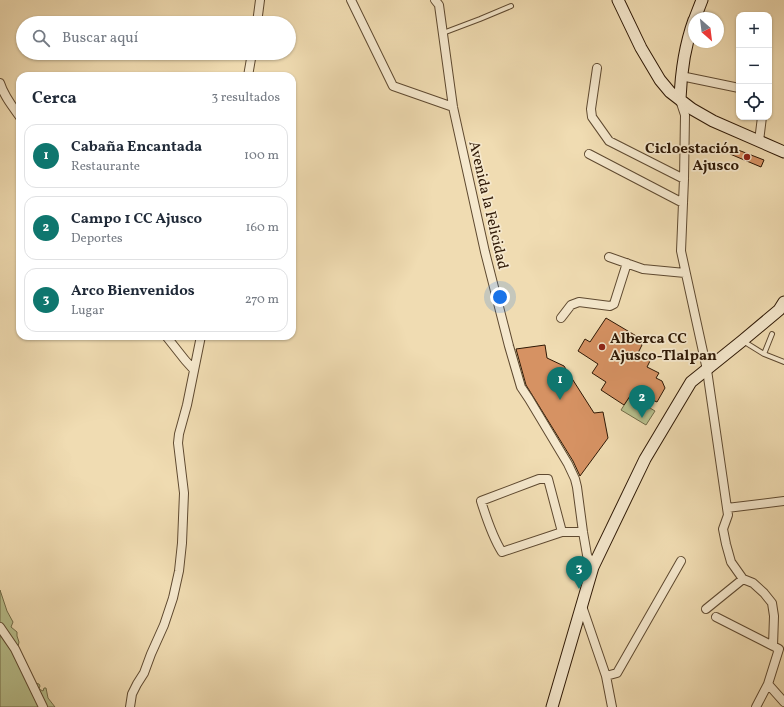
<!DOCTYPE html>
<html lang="es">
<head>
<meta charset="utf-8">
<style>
  :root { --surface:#fff; --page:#f6f6f7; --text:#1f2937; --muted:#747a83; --line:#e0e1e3; --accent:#0f766e }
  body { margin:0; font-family:Vollkorn,serif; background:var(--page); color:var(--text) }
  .controls { position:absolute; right:12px; top:12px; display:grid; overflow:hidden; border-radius:8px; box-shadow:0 1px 3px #0004 }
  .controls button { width:36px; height:36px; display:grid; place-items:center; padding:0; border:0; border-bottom:1px solid var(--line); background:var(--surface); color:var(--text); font:20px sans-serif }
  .compass { position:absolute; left:688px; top:12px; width:36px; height:36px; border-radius:50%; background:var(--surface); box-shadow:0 1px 3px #0004; rotate:152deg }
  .you { position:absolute; left:500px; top:297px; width:14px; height:14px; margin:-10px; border:3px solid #fff; border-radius:50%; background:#1a73e8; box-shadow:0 0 0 6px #1a73e833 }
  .badge { display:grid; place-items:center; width:26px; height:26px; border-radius:50%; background:var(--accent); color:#fff; font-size:13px; font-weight:700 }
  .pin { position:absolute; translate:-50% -33px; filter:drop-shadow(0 1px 2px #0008) }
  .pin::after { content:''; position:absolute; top:21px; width:14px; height:12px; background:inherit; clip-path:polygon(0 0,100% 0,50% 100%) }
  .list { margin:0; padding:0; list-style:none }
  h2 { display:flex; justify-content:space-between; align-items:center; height:52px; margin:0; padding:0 16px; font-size:17px }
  h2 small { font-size:13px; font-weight:400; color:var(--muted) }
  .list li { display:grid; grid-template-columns:26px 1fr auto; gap:12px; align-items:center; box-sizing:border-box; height:64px; margin:0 8px 8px; padding:0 8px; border:1px solid var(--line); border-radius:12px }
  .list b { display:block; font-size:15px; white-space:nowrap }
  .list p { margin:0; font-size:13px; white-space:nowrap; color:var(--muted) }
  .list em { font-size:13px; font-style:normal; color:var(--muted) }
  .icon { flex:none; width:22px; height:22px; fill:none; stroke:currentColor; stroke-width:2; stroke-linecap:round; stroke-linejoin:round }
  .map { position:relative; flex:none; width:784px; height:707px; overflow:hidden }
  .search { position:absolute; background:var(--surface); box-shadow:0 1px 3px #0004; left:16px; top:16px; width:280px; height:44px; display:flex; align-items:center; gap:10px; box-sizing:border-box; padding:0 14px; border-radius:22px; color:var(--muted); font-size:15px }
  .panel { position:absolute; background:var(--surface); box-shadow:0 1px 3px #0004; left:16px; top:72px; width:280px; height:268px; border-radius:12px }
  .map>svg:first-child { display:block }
  .green { fill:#b8c08d; stroke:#736c49 }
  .building { fill:#d69263; stroke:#2e1805 }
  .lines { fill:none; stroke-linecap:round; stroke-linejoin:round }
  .lane-casing { stroke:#5e4930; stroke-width:6 }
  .street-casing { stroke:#5e4930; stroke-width:10 }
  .secondary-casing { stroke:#2e1805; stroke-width:13 }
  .lane { stroke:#f5e8cd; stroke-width:4 }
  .street { stroke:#f5e8cd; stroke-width:8 }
  .secondary { stroke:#f5e8cd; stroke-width:11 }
  .poi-dot { fill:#8f2418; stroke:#f5e8cd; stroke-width:1.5 }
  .labels { text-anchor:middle; stroke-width:3.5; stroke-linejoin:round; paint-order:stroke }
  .poi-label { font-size:15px; font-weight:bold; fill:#2e1805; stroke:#f5e8cd; text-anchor:end }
  .street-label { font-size:15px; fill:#2e1805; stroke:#f5e8cd }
</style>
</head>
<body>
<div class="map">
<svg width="784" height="707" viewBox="0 0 784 707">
  <rect width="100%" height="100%" fill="#f0dcb2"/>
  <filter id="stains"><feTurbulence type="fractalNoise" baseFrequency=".005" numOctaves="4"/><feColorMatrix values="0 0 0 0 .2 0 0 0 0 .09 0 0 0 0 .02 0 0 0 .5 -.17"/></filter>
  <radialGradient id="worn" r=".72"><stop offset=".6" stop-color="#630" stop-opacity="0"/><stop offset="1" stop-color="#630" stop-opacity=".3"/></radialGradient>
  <path class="green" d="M630,396L655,411L646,425L621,410Z
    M0,590L7,611L13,622L11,627L17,632V636L19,642L17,652L35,683L39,684L40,686L39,689L43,691L44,688H46L48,698L55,707H0Z"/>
  <path class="building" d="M733,148L764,160L761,167L730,154Z
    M606,318L638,337L642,345L638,353L651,359L647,367L659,373L656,378L662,381L665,388L657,402L650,399L646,406L630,396L624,405L601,390L606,382L592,373L598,364L578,351L585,339L590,342Z
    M545,345L547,358L564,366L594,413L603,412L608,438L580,476L573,461L526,385L516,349Z"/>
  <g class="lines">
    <g class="lane-casing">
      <path id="lane" d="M443,33L480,19L511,6
        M743,341L764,354L784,362
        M764,354L772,334"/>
    </g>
    <g class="street-casing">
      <path id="street" d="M351,0L393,86L453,107
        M435,0L439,5L453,107L485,252L509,346L521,387L529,399L568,464L575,479L577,487L583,532L587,555L593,567
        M257,23L260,0
        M597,68L591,109L592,117L609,141L684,179
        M248,76L252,53
        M681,76L739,88
        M0,83C4,96 12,106 20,117
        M680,100L685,115L684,179L681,251L707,370L728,515L723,529L726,544L731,562L743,579L753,583L764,593L772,603L774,616L773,646
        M759,141L762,117
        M589,154L683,203
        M609,257L643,269L685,273
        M561,318L571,305L579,302L610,306L614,304L627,263
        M166,336L185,360L194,370
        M727,508L784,501
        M562,532L548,479H539L481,501C486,517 493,538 502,552L562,532H583
        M582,606L606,676L612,707
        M706,609L743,579
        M716,617L779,649L768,684L784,702
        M0,627L15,649L43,707
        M606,676L617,673L681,561
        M130,707L132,694L137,684L144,673L151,654L164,625L173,598L179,571L182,543L184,493L178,443L179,434L187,405L201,336
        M756,707L768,684"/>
    </g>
    <g class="secondary-casing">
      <path id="secondary" d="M618,0L641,48L660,80L670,92L692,109L713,121L784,152
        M695,18L702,0
        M680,99C681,72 685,45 694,20
        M552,707L593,567L645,459L691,382L742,341L779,310L784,302"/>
    </g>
    <use href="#lane" class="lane"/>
    <use href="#street" class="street"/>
    <use href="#secondary" class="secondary"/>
  </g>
  <g class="poi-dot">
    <circle cx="747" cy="157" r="4"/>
    <circle cx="602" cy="347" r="4"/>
  </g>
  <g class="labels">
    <g class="poi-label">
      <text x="739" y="153">Cicloestación<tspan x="739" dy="17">Ajusco</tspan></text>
      <text x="610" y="343" text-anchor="start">Alberca CC<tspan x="610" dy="17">Ajusco-Tlalpan</tspan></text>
    </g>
    <g class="street-label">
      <text transform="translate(489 205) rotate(77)" y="5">Avenida la Felicidad</text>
    </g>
  </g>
  <rect width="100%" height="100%" filter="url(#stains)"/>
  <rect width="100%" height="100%" fill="url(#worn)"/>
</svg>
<div class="controls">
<button>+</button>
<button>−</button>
<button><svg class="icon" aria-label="locate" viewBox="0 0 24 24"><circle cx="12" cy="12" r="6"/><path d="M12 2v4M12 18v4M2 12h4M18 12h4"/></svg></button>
</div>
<svg class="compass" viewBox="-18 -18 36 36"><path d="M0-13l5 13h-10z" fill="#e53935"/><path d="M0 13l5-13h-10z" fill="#747a83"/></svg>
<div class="you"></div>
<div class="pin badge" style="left:560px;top:400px">1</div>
<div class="pin badge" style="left:642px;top:418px">2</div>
<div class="pin badge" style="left:579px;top:589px">3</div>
<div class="search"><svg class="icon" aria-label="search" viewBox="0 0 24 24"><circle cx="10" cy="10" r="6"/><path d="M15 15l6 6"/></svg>Buscar aquí</div>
<section class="panel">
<h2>Cerca<small>3 resultados</small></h2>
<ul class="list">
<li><span class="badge">1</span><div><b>Cabaña Encantada</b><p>Restaurante</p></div><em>100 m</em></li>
<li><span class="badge">2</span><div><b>Campo 1 CC Ajusco</b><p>Deportes</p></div><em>160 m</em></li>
<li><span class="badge">3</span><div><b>Arco Bienvenidos</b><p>Lugar</p></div><em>270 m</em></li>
</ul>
</section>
</div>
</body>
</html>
